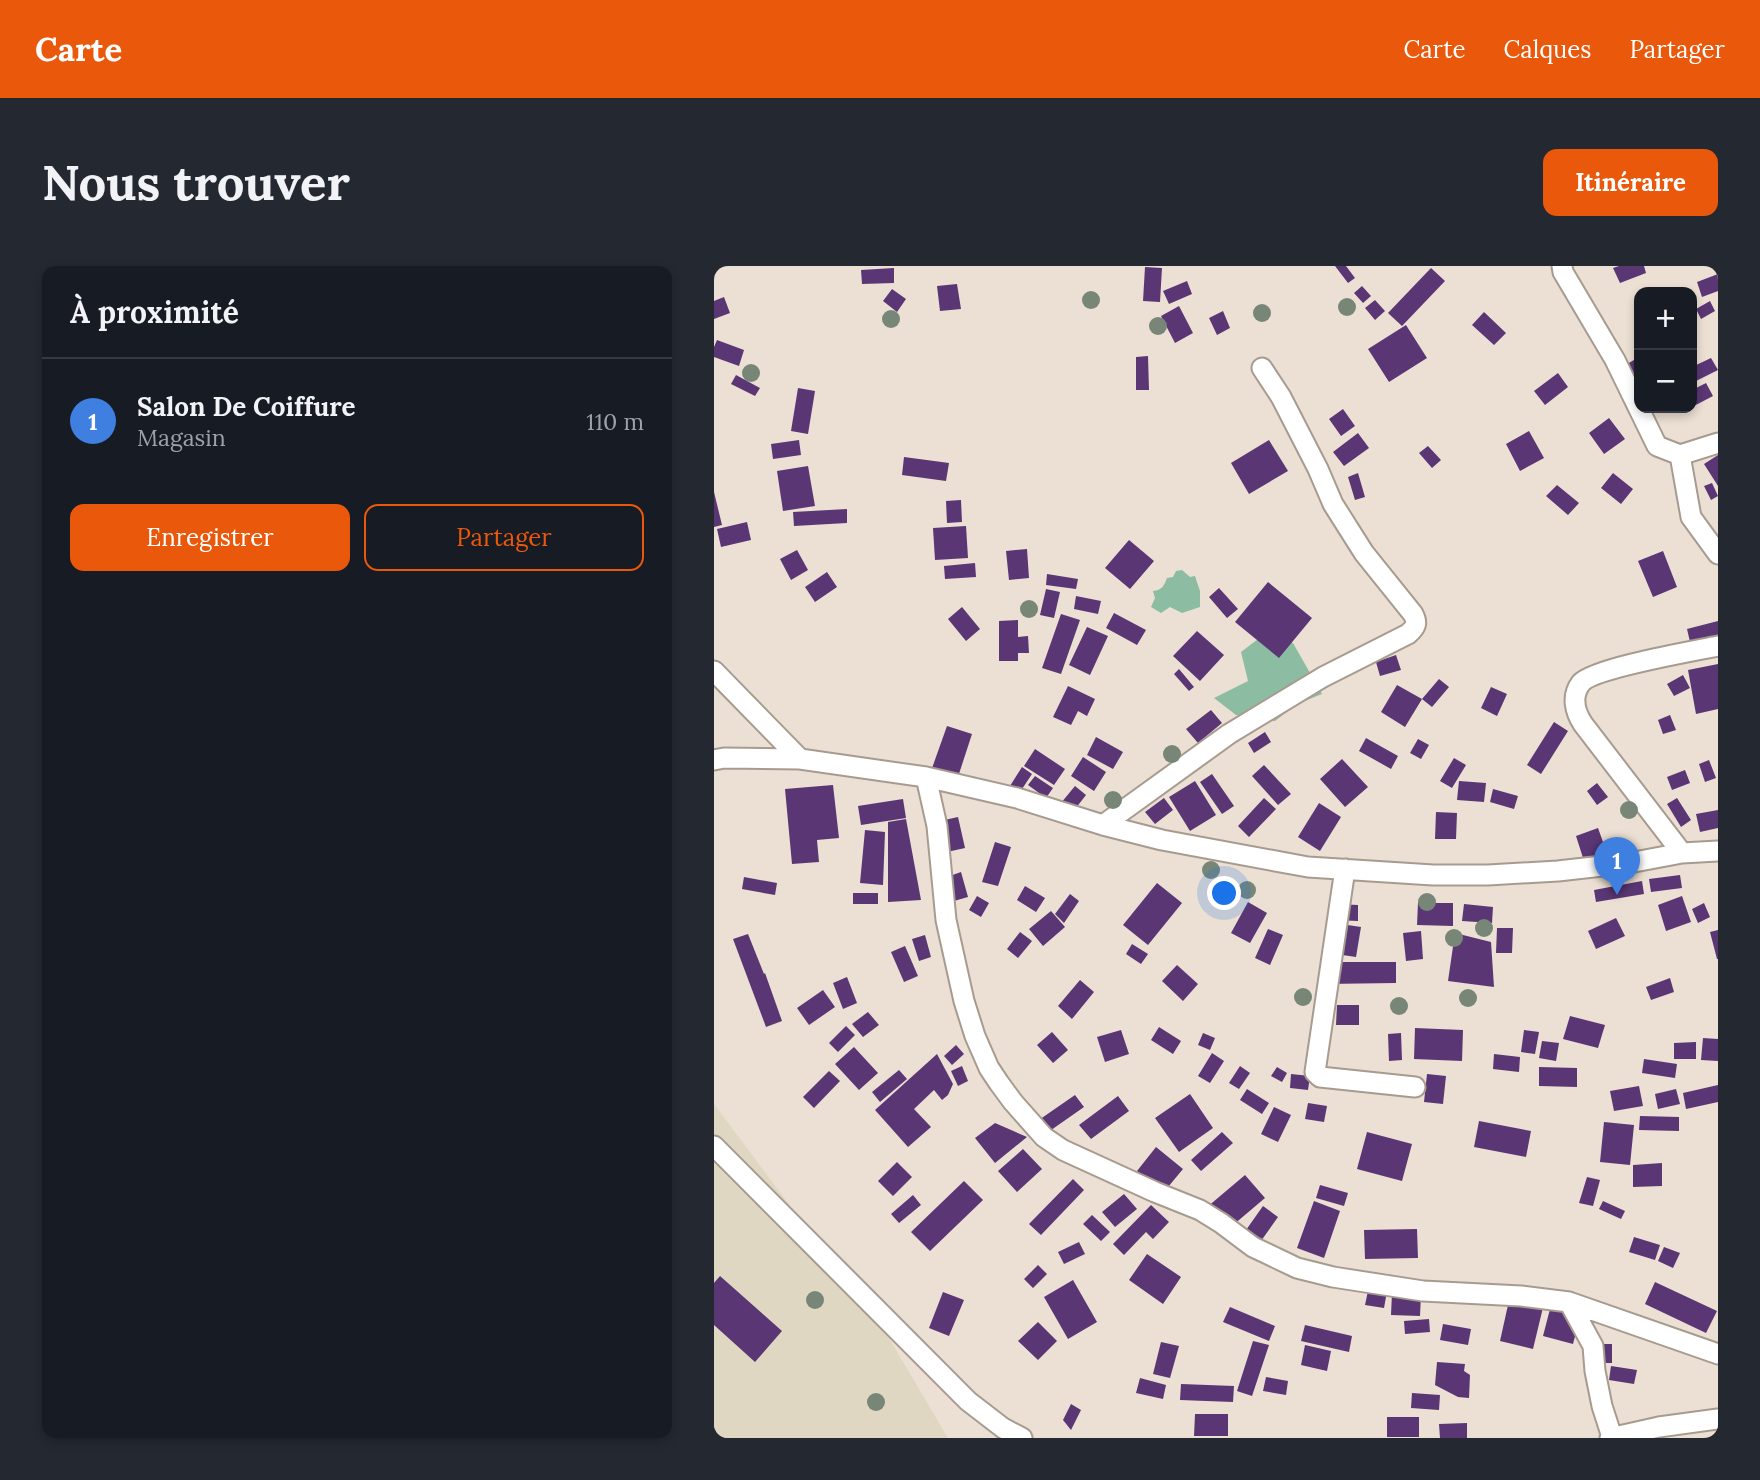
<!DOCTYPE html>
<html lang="fr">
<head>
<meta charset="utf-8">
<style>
  :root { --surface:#171b24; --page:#242831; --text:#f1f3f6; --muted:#9ea1a6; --line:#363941; --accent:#ea580c }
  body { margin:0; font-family:Lora,serif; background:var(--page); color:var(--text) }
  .controls { position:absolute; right:21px; top:21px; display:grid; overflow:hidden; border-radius:14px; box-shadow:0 4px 10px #0003 }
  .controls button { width:63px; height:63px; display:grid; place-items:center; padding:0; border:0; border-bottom:2px solid var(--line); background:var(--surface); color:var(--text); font:35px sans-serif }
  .you { position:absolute; left:511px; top:628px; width:24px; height:24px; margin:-18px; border:5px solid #fff; border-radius:50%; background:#1a73e8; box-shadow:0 0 0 10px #1a73e833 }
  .badge { display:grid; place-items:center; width:46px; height:46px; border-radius:50%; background:var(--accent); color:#fff; font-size:23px; font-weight:700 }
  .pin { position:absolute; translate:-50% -58px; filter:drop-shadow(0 2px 4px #0008) }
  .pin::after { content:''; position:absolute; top:37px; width:24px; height:21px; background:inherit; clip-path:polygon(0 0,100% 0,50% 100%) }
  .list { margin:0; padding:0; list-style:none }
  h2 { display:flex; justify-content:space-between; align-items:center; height:91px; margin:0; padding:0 28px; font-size:30px }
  h2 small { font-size:23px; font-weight:400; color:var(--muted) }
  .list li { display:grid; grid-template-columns:46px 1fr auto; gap:21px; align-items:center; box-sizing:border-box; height:126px; padding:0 28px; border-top:2px solid var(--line) }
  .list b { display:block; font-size:26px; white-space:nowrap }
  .list p { margin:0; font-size:23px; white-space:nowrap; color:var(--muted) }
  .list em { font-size:23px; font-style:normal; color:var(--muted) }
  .actions { display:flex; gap:14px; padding:21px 28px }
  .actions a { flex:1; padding:16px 0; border:2px solid var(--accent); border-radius:14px; text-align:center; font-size:24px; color:var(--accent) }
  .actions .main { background:var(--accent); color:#fff }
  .map { position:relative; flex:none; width:1004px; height:1172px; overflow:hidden; border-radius:14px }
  header { display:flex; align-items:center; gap:42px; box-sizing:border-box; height:98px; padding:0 35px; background:var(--accent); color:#fff }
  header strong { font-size:33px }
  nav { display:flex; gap:38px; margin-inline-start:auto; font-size:24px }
  .intro { display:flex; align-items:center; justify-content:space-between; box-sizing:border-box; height:168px; padding:0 42px }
  h1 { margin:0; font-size:49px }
  .button { padding:18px 32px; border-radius:14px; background:var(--accent); color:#fff; font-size:24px; font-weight:700 }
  main { display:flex; gap:42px; padding:0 42px }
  aside { flex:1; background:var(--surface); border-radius:14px; box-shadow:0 4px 10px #0003 }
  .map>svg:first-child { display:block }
  .industrial { fill:#e0d7c2 }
  .green { fill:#8cbda2 }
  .building { fill:#5a3675 }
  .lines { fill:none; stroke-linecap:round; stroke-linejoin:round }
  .minor-casing { stroke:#a79b8f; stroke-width:23 }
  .minor { stroke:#fff; stroke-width:19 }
  .tree { fill:#778677 }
</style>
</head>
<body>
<header>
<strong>Carte</strong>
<nav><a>Carte</a><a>Calques</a><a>Partager</a></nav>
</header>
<div class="intro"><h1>Nous trouver</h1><a class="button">Itinéraire</a></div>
<main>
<aside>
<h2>À proximité<small></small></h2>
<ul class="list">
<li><span class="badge" style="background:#3f7fe0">1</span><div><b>Salon De Coiffure</b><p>Magasin</p></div><em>110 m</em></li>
</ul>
<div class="actions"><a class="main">Enregistrer</a><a>Partager</a></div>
</aside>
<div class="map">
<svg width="1004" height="1172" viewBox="0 0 1004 1172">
  <rect width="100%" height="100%" fill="#ecdfd3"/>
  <path class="industrial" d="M0,838L176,1074L234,1172H0Z"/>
  <path class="green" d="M468,304L476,311L481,310L486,325V341L468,347L456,341L447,347L437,341L441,332L439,325C448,324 450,320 453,312L459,311L462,305Z
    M548,370L579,377L608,428L583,438L561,455L522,449L500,432L534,415L527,386Z"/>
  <path class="building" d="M621,0H632L641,12L634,17Z
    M905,0H930L932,7L906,17L899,2Z
    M431,1L448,2L446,36L429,35Z
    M180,2V17L148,18L147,4Z
    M717,2L731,15L688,60L674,47Z
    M1004,8V25L988,31L983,16Z
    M473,15L478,28L455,38L449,25Z
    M243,18L247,43L226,45L223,20Z
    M648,20L657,30L649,37L640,27Z
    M178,23L192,33L183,46L169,35Z
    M10,31L16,47L0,53V35Z
    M661,34L671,45L661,54L651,42Z
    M996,35L1001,45L987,53L982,43Z
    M465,40L479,67L461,77L447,50Z
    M509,45L516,62L503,69L495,52Z
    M770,46L792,67L780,79L758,59Z
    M692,59L713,92L675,116L654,83Z
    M3,74L30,84L25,100L0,91V81Z
    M434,90L435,124H422V91Z
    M925,91V110L916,115L908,101Z
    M997,92L1004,104L980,116L978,112V101Z
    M844,107L854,121L831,139L820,125Z
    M22,109L46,122L41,130L17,118Z
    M992,117L999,130L978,141V124Z
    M84,122L101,125L94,168L77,165Z
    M629,143L641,160L627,170L615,153Z
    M895,152L911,173L890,188L875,167Z
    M815,165L830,192L806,205L792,178Z
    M644,167L655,182L630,200L619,186Z
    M85,174L87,189L59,193L57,178Z
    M555,174L574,205L535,228L517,197Z
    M714,180L727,194L718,202L705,187Z
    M1004,189V220L990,198Z
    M190,191L235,197L232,215L188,209Z
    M94,200L101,240L69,245L63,205Z
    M644,207L651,231L641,234L634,211Z
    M899,207L919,223L907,238L887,222Z
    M998,217L1004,230L997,234L990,220Z
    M843,219L865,237L854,249L832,230Z
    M0,226L8,259L0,261Z
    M247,234L248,256L233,257L232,235Z
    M133,243V257L80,260L79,246Z
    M33,256L37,274L7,281L3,263Z
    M252,260L254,292L221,294L219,262Z
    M415,274L440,295L416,323L391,302Z
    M313,283L315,312L295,314L292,285Z
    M83,284L94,304L77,314L66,293Z
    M949,285L963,321L939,331L924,295Z
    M261,297L262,311L231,313L230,300Z
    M113,306L123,321L101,336L91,321Z
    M333,308L364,313L362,323L332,319Z
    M554,316L598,352L565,392L521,356Z
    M505,322L524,343L513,352L495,331Z
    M332,323L346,326L340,352L326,349Z
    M362,330L387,335L384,348L360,343Z
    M248,341L266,363L252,375L234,353Z
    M400,347L432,364L423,379L392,362Z
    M347,348L366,354L347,408L328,402Z
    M304,354V371L314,370L315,387H304V395H285V355Z
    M1004,355V373L977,380L973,363Z
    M373,361L394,370L376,409L355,399Z
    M483,365L510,389L486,415L459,390Z
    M682,389L687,404L666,410L662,396Z
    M1004,398V443L982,448L974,404Z
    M465,403L480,421L475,425L460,408Z
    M969,409L976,422L960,430L953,418Z
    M725,413L735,421L718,441L708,433Z
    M683,419L708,433L691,461L667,446Z
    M354,420L381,433L373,450L364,445L357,459L339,451Z
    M777,421L793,428L783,450L767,442Z
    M497,444L508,457L484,477L472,463Z
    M956,449L962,464L949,468L944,454Z
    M840,456L854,465L827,508L813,499Z
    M233,460L258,468L243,514L217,505Z
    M551,466L557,476L540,487L534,477Z
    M382,471L409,486L399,503L373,489Z
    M652,472L684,490L677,503L645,485Z
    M704,473L715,479L707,493L696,487Z
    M321,483L351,503L340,519L310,500Z
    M369,491L392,506L380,525L357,510Z
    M740,492L752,499L738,522L726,515Z
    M628,493L654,521L631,541L606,513Z
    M995,494L1002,512L991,516L985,498Z
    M550,499L577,528L564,539L538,510Z
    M308,501L318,508L306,526L296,520Z
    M971,504L976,517L958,524L953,511Z
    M498,508L520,540L508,548L486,516Z
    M321,510L339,522L332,532L314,519Z
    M481,515L502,549L476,565L455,531Z
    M745,515L772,517L770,536L743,534Z
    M883,517L894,531L883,539L873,525Z
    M119,519L125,572L103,574L105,596L78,598L71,523Z
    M361,520L372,529L358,547L347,537Z
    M779,523L804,530L800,543L776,536Z
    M450,532L459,544L441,558L431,546Z
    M550,532L562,543L535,571L524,560Z
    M963,532L977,554L967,561L953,538Z
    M189,533L192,552L147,559L144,540Z
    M605,537L627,551L606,585L584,571Z
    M1004,544V562L986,566L982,548Z
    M722,546L743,547L742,573H721Z
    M244,551L251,582L233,586L226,555Z
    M192,553L207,634L174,636V556Z
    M884,562L893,587L870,595L862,570Z
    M151,564L171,566L169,619L146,617Z
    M281,576L297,581L284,620L268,616Z
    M247,606L254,631L240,635L233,611Z
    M966,609L968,622L937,626L935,613Z
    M30,611L63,617L61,629L28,623Z
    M928,615L930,628L882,636L880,624Z
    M443,617L468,637L434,679L409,659Z
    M311,620L331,632L322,646L303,634Z
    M139,627H164V638H139Z
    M356,628L365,635L350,657L341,648Z
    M263,630L275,637L267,651L255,644Z
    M968,630L977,656L952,665L944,639Z
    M534,636L553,647L536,677L517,667Z
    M704,637H739V660L703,659Z
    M990,637L996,651L984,657L978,643Z
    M621,638L644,639V655L620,654Z
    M750,638L779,641L778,657L748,655Z
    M337,645L351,661L329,680L315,663Z
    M902,652L911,670L882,683L874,665Z
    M620,657L647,661L642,691L615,687Z
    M783,662H799L798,687H782Z
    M554,663L569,669L556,699L541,692Z
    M1004,664V693H1003L996,666Z
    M707,665L709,693L692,695L689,667Z
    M306,666L318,675L304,692L293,683Z
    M741,667L777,676L780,721L734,715Z
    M34,668L50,708L51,707L68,755L52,761L19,673Z
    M211,669L217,691L205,695L198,673Z
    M418,678L434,688L427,698L412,688Z
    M191,680L204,710L190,716L177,686Z
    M610,696H682V717L610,718Z
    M463,699L484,718L469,735L448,715Z
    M133,711L143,737L129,743L119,717Z
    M956,712L960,726L937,734L932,721Z
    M366,714L380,726L358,753L344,740Z
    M109,724L121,741L95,759L83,742Z
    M623,739H645V759H622Z
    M154,746L165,759L149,771L138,758Z
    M856,750L891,759L884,782L849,773Z
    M132,760L141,769L124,786L115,777Z
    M445,761L467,775L459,788L437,774Z
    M701,762L749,764L748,795L700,793Z
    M407,764L415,788L391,796L383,771Z
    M810,764L825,766L821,788L807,786Z
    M338,766L354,784L339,797L323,779Z
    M489,767L501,772L496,784L484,779Z
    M687,767L688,794L675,795L674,768Z
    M989,772L1004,773V795L987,794Z
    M828,775L845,777L842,795L825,792Z
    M982,776V793H960V777Z
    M242,779L250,788L238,799L230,790Z
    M140,781L164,807L145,824L121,798Z
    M498,787L510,795L496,817L484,810Z
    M223,788L239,818L234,829L228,834L220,824L200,843L217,861L194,881L161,844Z
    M780,788L806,791L805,806L779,803Z
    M930,793L963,798L961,812L928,807Z
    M248,800L254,815L244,820L237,805Z
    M526,800L536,807L525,823L515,817Z
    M563,801L573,807L568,816L557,810Z
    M825,801L863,802V821L825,820Z
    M185,804L193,813L166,836L158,826Z
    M115,805L126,815L100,842L89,831Z
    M577,808L596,810L594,824L576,822Z
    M713,808L732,810L729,838L710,836Z
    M1004,819V836L972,843L969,827Z
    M925,820L929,840L900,845L896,825Z
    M533,823L555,837L548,848L526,834Z
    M962,823L966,838L944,843L941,828Z
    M476,828L499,862L465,886L441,852Z
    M361,829L370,841L330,869L322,856Z
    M404,830L415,845L377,873L365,859Z
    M594,837L613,840L610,856L591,853Z
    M560,841L577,849L564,876L547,868Z
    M926,850L965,851V865L925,864Z
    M765,855L817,865L812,891L760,881Z
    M890,856L920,859L916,899L886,896Z
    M281,857L313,871L281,897L261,872Z
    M508,866L519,877L487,905L477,894Z
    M653,866L698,878L688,915L643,903Z
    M442,881L469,903L449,927L423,905Z
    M309,883L328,903L303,926L284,905Z
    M183,896L198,911L179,930L164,915Z
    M948,897V920L919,921V899Z
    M531,909L551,932L512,965L492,942Z
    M873,911L886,914L879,940L865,937Z
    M359,913L370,924L327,969L315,958Z
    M250,915L269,934L216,985L197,966Z
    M606,919L634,927L630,940L602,932Z
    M410,928L423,943L401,961L388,946Z
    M199,929L207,939L185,957L177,948Z
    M600,935L626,945L610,992L583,982Z
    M889,935L911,945L907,953L885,943Z
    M437,939L455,956L439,973L432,966L410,989L399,978Z
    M549,940L564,951L547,975L532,964Z
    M378,949L396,966L387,975L369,958Z
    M703,963L704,992L651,993L650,964Z
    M920,971L946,979L941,994L915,986Z
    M365,976L371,988L350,998L344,986Z
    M950,981L966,987L959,1002L944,995Z
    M433,988L467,1011L449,1038L415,1014Z
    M324,999L333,1008L319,1022L310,1013Z
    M658,1006L676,1009L670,1042L651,1039Z
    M6,1010L68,1065L41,1096L0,1059V1017Z
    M359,1014L383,1056L354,1073L330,1031Z
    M941,1016L1003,1045L992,1067L931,1038Z
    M798,1021L832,1029L819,1083L786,1075Z
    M229,1026L250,1034L235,1070L215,1062Z
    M678,1027L707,1028L706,1050L677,1049Z
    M516,1041L561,1060L555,1075L509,1056Z
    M836,1043L866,1051L859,1078L829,1070Z
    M715,1053L716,1066L691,1068L690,1055Z
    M324,1056L343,1075L324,1094L304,1075Z
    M729,1058L757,1063L754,1079L726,1074Z
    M591,1059L638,1070L635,1086L587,1075Z
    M539,1075L555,1079L538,1130L523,1125Z
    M447,1076L465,1080L456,1112L439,1108Z
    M874,1078H898V1097H874Z
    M591,1079L617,1085L613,1105L587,1099Z
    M723,1096L751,1098L750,1105L756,1109L755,1132L744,1131L721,1119Z
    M897,1100L923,1104L920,1118L895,1114Z
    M552,1111L574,1115L572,1129L549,1125Z
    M426,1112L452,1119L449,1133L422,1127Z
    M467,1118L520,1120L519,1136L466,1134Z
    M698,1127L726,1129L725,1144L697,1142Z
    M357,1138L367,1144L357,1164L349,1154Z
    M481,1148H514V1170H480Z
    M673,1151H705V1171H673Z
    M753,1157V1172H726L725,1158Z"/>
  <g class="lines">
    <g class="minor-casing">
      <path id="minor" d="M848,0L849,6L901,94L943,180L966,189L977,251L1004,288
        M966,189L1004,177
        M0,405L86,493
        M0,494L10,492L86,493L212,511L303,532L389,559L448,574L594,601L719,609H774L844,605L915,597L968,587L1004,585
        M212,511L223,560L232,654L250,735L261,770L275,802L285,817L299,836L330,871L349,884L441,926L486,944L507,957L539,981L583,1002L619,1011L709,1025L807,1030L855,1036L1004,1088
        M389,559L515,468L609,411L694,368C702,361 704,357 699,348L650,287L619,238L604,203L567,131L548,102
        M968,587L869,458C861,446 857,430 867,417C880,402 980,385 1004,380
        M631,603L601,806L606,811L701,821
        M0,880L254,1135L289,1162L308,1172
        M855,1036L879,1080L881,1105L888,1140L898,1171
        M896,1172L945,1161L1004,1153"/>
    </g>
    <use href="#minor" class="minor"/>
  </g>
  <g class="tree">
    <circle cx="377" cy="34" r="9"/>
    <circle cx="633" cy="41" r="9"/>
    <circle cx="548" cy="47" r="9"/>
    <circle cx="177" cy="53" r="9"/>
    <circle cx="444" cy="60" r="9"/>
    <circle cx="37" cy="107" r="9"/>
    <circle cx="315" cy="343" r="9"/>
    <circle cx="458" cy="488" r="9"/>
    <circle cx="399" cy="534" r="9"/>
    <circle cx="915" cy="544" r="9"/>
    <circle cx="497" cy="604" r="9"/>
    <circle cx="533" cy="624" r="9"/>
    <circle cx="713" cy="636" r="9"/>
    <circle cx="770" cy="662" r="9"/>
    <circle cx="740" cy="672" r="9"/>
    <circle cx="589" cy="731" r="9"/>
    <circle cx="754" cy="732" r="9"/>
    <circle cx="685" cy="740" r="9"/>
    <circle cx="101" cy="1034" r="9"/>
    <circle cx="162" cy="1136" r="9"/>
  </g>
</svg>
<div class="controls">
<button>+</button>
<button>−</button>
</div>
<div class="you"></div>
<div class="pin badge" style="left:903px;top:629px;background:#3f7fe0">1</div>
</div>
</main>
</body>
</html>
